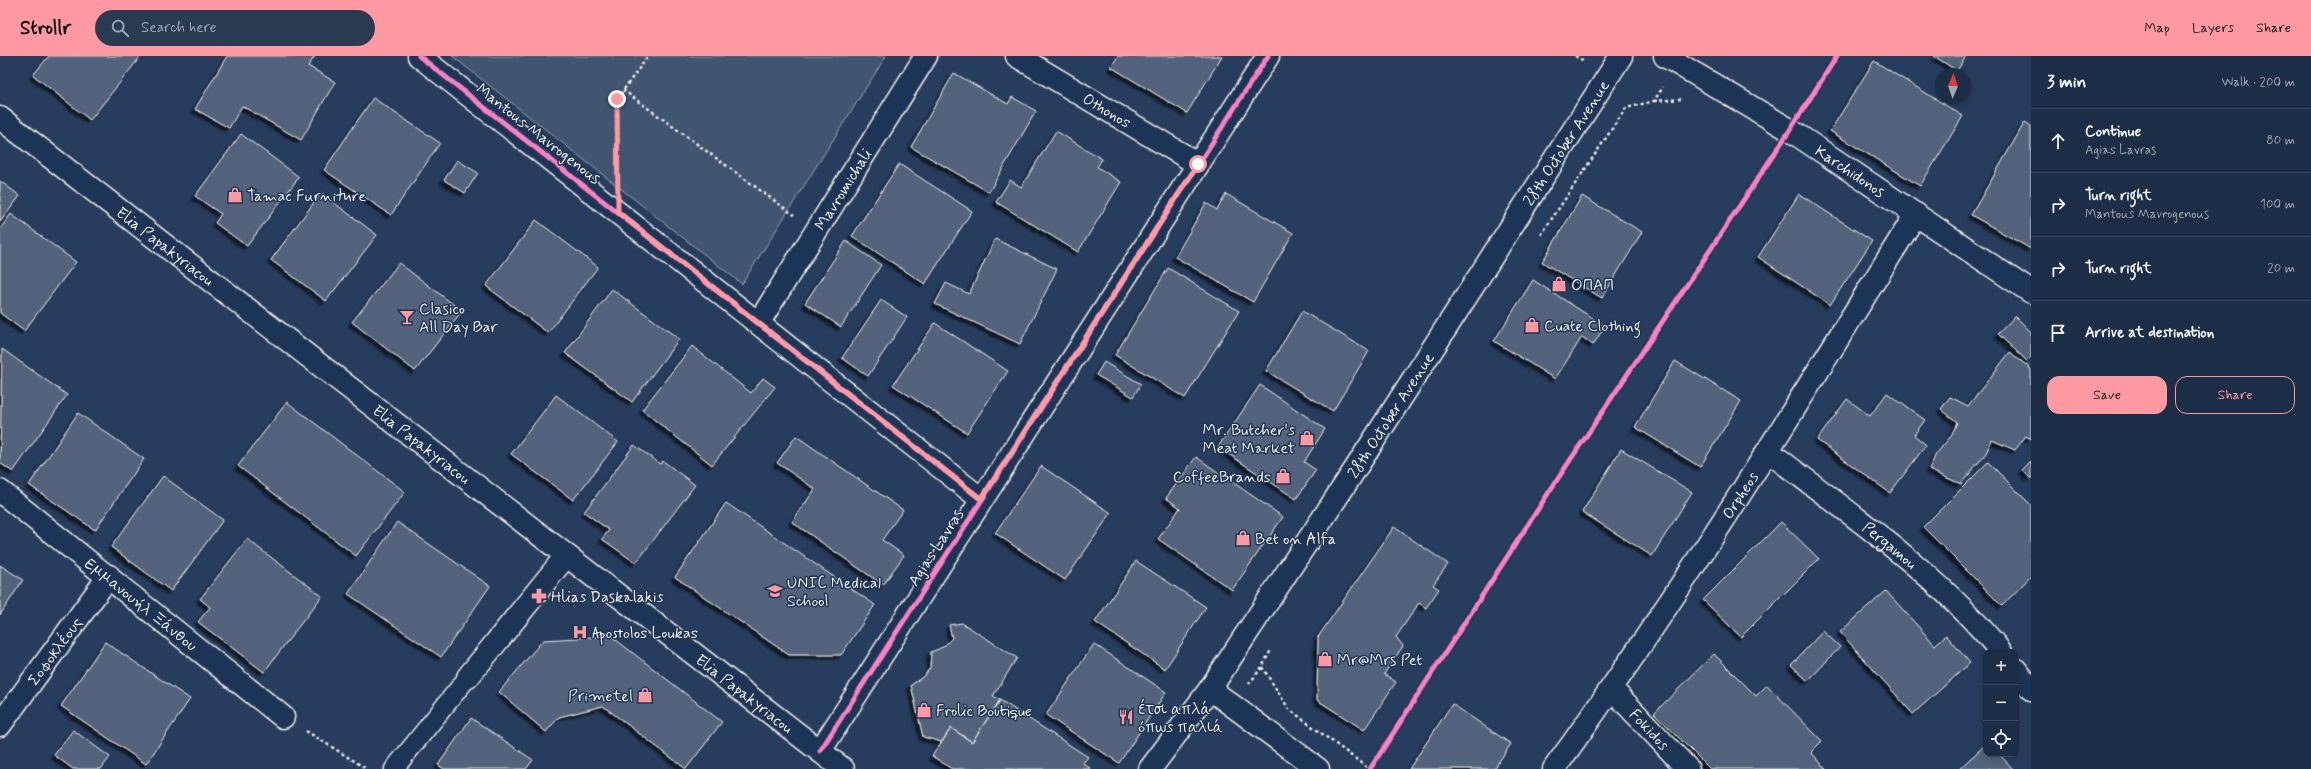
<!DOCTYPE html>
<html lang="en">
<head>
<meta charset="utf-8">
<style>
  :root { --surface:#1c2e46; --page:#293a51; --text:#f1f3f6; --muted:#a0a8b3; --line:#3a4a5f; --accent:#ff9aa2 }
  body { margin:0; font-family:Mynerve,sans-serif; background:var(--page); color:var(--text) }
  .controls { position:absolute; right:12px; bottom:12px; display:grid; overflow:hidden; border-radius:8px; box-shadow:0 2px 6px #0003 }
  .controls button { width:36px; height:36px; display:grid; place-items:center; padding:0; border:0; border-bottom:1px solid var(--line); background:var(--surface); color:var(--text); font:20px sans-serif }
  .compass { position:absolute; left:1935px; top:12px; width:36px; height:36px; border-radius:50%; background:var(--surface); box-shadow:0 2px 6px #0003; rotate:2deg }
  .stop { position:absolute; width:12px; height:12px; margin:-9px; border:3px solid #ff9aa2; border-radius:50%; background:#fff }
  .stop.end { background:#ff9aa2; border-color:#fff; box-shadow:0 1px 4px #0008 }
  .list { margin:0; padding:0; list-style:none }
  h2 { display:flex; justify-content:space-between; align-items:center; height:52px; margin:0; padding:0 16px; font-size:17px }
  h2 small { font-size:13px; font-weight:400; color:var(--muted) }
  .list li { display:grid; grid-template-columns:26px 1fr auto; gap:12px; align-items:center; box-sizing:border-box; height:64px; padding:0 16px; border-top:1px solid var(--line) }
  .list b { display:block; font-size:15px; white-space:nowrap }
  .list p { margin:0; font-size:13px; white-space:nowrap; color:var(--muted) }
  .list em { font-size:13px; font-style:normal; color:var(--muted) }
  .actions { display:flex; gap:8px; padding:12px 16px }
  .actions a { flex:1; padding:9px 0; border:1px solid var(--accent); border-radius:12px; text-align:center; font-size:14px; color:var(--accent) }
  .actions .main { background:var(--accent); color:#111 }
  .icon { flex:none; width:22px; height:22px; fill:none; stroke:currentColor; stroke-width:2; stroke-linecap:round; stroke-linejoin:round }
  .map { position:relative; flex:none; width:2031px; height:713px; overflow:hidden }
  header { display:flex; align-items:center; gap:24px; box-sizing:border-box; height:56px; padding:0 20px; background:var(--accent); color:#111 }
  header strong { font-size:19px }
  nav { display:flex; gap:22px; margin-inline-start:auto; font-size:14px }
  .search { width:280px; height:36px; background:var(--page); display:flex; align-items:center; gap:10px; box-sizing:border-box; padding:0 14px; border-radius:22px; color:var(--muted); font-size:15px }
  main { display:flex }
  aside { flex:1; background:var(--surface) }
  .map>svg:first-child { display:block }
  .green { fill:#40546f; stroke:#9aa2ac }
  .building { fill:#52647b; stroke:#f4f1e8; filter:url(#shadow) }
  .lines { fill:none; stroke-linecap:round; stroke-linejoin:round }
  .lane-casing { stroke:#f4f1e8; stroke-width:21 }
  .street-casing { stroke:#f4f1e8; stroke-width:25 }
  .secondary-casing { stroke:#f4f1e8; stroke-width:25 }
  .path { stroke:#f4f1e8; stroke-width:2.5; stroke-dasharray:3 3; stroke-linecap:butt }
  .lane { stroke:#1d3557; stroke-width:18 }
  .street { stroke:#1d3557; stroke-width:22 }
  .secondary { stroke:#1d3557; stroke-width:22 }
  .cycleway-casing { stroke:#1d3557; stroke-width:8 }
  .cycleway { stroke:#ff80c0; stroke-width:5 }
  .route { stroke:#ff9aa2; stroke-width:5 }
  .labels { text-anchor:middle; stroke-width:3; stroke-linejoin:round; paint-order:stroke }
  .street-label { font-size:16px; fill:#f4f1e8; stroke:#1d3557 }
  .poi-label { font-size:16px; fill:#f4f1e8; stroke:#1d3557; text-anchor:start }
</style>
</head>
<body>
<header>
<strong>Strollr</strong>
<div class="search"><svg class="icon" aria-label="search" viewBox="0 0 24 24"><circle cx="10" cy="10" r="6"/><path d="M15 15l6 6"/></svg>Search here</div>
<nav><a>Map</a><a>Layers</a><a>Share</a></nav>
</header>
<main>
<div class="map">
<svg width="2031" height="713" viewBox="0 0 2031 713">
  <defs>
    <filter id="shadow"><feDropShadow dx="-3.5" dy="3.5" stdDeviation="1" flood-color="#0009"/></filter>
  </defs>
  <rect width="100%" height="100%" fill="#263d5d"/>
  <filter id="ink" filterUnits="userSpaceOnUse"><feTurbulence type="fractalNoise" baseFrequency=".025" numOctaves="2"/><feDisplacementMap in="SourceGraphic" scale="8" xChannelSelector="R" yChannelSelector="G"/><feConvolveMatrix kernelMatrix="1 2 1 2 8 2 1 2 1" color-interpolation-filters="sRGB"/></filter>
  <g filter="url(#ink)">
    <path class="green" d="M452,0H886L742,228Z"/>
    <path class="building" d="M49,0H141L90,64L33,19Z
      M227,0H315L308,10L335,26L301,84L242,50L229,72L195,53Z
      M1118,0H1222L1187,57L1111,11Z
      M1934,0H1966L1957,15Z
      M1874,5L1963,60L1920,130L1830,75Z
      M954,17L1008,48L1012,41L1036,55L989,136L911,91Z
      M373,42L440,87L391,159L324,114Z
      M2025,66L2031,70V193L1971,159Z
      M1056,75L1102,103L1097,111L1121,126L1078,196L996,146L1010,124L1021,131Z
      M241,78L299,121L247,190L215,167L221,158L195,140Z
      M457,104L478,117L465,137L444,124Z
      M899,108L972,155L925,228L852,180Z
      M0,125L20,140L0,166Z
      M321,137L377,179L326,245L271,204Z
      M1226,138L1293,177L1253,246L1175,201L1206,147L1217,154Z
      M1799,138L1872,185L1830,249L1758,201Z
      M1582,140L1642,176L1602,242L1542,206Z
      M11,158L76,206L24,275L0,257V173Z
      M536,164L598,211L548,277L486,230Z
      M995,183L1057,213L1020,288L935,248L946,227L969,238Z
      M846,185L881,209L841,271L805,247Z
      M399,207L462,255L415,315L352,266Z
      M1168,212L1239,255L1185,342L1115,299Z
      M1533,224L1605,270L1593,289L1582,281L1555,323L1494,285Z
      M612,233L679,283L632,346L565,297Z
      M881,244L907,261L868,320L842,302Z
      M1302,255L1369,295L1333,355L1266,315Z
      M2015,260L2031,276V301L2027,305L1998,278Z
      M935,267L1008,315L967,377L893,329Z
      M692,290L751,337L763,322L775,331L712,409L642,354Z
      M2,293L67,339L13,416L0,407Z
      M2010,296L2031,313V383L2026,380L2015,394L1992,384L1986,397L1961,428L1929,414L1936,398L1952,379L1957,366L1941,353L1950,341L1968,350Z
      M1675,305L1741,345L1700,411L1635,371Z
      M1104,306L1141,328L1133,341L1096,319Z
      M1260,329L1325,373L1304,406L1316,414L1296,443L1218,391Z
      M1887,337L1925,364L1914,379L1926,389L1890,437L1817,384L1847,343L1870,360Z
      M556,339L618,386L573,444L511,398Z
      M287,346L405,436L356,500L238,410Z
      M78,357L144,403L95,474L29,429Z
      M796,380L903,454L882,484L904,499L883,529L792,466L815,433L777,407Z
      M634,389L660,408L663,405L695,429L636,507L602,483L609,474L584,456Z
      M1621,393L1692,436L1652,500L1582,456Z
      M1196,401L1283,461L1232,534L1158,483L1180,452L1166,442Z
      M2031,405V423L2022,414Z
      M1988,406L2031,449V520L2002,550L1923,471Z
      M1041,410L1111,457L1065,524L995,477Z
      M163,420L223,464L171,535L111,491Z
      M726,447L875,549L841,599H789L675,521Z
      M397,466L490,530L441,601L348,538Z
      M1781,466L1819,503L1741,581L1703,544Z
      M1394,471L1448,508L1433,529L1439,533L1426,552L1419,547L1396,581L1403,590L1384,618L1396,626L1364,674L1317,644L1318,581Z
      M247,483L322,540L264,616L198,566L210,551L200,543Z
      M1136,505L1206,551L1165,613L1095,566Z
      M0,509L23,524L0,559Z
      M1886,535L1935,589L1946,579L1970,607L1913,658L1840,576Z
      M962,567L1017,602L993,640L1000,644L972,686L951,672L942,686L923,681L911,629L924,620L930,612L931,596L943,591L952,582L949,569Z
      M1823,575L1840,591L1808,625L1791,609Z
      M611,580L722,666L686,713L603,650L559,661L546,676L499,636L543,584Z
      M105,586L190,643L146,708L61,650Z
      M1094,588L1166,636L1119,707L1046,659Z
      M1714,598L1756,640L1767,629L1822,685L1811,696L1826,713H1710L1654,657Z
      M1000,644L1088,701L1083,707L1091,713H952L932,700L951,672L972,686Z
      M1452,648L1511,688L1494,713H1409Z
      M471,662L533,704L526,713H444L438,709Z
      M73,674L110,701L101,713H73L54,699Z
      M1986,688V698H1999L2013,713H1959Z"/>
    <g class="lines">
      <g class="lane-casing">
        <path id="lane" d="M394,713L468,621"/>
      </g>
      <g class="street-casing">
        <g id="street">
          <path d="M419,0L981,443"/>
          <path id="s1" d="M1017,0L1198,108"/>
          <path id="s2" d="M1665,0L1790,74L2031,236"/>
          <path id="s3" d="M759,266L926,0"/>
          <path id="s4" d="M1768,395C1849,458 1937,516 2001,596"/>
          <path id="s5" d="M0,435L283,661"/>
          <path d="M2016,614L2031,633"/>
          <path d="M468,621L566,500"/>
          <path d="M1210,633L1318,713"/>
          <path id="s6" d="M1612,633L1688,713"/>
          <path id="s7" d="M0,669L109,520"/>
          <path d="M820,695L1268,0"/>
          <path id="s8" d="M1554,713C1684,534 1799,345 1916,158"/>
        </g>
      </g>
      <g class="secondary-casing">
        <g id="secondary">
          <path id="s9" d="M0,62L843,713"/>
          <path id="s10" d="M1150,713L1210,633L1354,415L1621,0"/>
        </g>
      </g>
      <path class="path" d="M1575,0L1584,5
        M623,34L794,159
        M1654,45L1681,43
        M618,121L617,43L648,0
        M1541,179L1626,52L1654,45L1663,31
        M1262,611L1289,653L1369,713
        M1249,628L1262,611L1271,594
        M306,675L367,713"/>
      <use href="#lane" class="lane"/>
      <use href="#street" class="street"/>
      <use href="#secondary" class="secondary"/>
      <g class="cycleway-casing">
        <path id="cycleway" d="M419,0L981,443
          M820,695L1268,0
          M1370,713L1551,433L1790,74L1837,0"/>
      </g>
      <use href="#cycleway" class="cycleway"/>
    </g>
  </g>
  <g class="lines" filter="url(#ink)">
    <path class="route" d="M617,43L618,156L981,443L1198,108"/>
  </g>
  <defs>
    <g id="shop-bare" transform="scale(1.2)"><path d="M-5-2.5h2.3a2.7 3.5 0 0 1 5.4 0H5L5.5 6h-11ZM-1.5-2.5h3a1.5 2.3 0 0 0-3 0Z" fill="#ff9aa2" stroke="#1d3557" stroke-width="2.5" paint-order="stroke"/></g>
    <g id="bar-bare" transform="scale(1.2)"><path d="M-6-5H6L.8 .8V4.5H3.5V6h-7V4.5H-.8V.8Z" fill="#ff9aa2" stroke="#1d3557" stroke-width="2.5" paint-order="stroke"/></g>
    <g id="university-bare" transform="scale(1.2)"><path d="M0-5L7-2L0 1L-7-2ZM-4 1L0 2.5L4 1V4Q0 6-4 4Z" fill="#ff9aa2" stroke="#1d3557" stroke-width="2.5" paint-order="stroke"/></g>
    <g id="pharmacy-bare" transform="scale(1.2)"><path d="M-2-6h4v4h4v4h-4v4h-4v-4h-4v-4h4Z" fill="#ff9aa2" stroke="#1d3557" stroke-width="2.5" paint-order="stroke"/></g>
    <g id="hospital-bare" transform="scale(1.2)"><path d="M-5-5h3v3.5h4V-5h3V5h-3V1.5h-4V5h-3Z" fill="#ff9aa2" stroke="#1d3557" stroke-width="2.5" paint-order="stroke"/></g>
    <g id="restaurant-bare" transform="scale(1.2)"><path d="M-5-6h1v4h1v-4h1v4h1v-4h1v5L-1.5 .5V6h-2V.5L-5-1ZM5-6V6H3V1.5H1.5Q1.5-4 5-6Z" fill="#ff9aa2" stroke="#1d3557" stroke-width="2.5" paint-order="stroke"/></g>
  </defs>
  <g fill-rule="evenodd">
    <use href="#shop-bare" x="235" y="139"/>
    <use href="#shop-bare" x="1559" y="228"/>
    <use href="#bar-bare" x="407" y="261"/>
    <use href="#shop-bare" x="1532" y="269"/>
    <use href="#shop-bare" x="1307" y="382"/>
    <use href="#shop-bare" x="1283" y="420"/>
    <use href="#shop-bare" x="1243" y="482"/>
    <use href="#university-bare" x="775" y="535"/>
    <use href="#pharmacy-bare" x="539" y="540"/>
    <use href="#hospital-bare" x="580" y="576"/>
    <use href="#shop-bare" x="1325" y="603"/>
    <use href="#shop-bare" x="645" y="639"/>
    <use href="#shop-bare" x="924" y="654"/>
    <use href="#restaurant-bare" x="1126" y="661"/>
  </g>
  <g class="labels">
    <g class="street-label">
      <text dy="6" stroke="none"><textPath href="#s1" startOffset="105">Othonos</textPath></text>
      <text transform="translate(539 77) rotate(38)" y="6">Mantous Mavrogenous</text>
      <text dy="6" stroke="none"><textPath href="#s10" startOffset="752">28th October Avenue</textPath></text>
      <text dy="6" stroke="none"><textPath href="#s2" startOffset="218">Karchidonos</textPath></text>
      <text dy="6" stroke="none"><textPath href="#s3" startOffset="157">Mavromichali</textPath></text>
      <text dy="6" stroke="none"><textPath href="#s9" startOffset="209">Elia Papakyriacou</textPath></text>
      <text dy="6" stroke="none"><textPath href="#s10" startOffset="428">28th October Avenue</textPath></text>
      <text dy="6" stroke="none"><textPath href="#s9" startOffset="533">Elia Papakyriacou</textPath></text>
      <text dy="6" stroke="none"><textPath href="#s8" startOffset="331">Orpheos</textPath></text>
      <text dy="6" stroke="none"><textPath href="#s4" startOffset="154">Pergamou</textPath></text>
      <text transform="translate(935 491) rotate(-57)" y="6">Agias Lavras</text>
      <text dy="6" stroke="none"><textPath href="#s5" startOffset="181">Εμμανουήλ Ξάνθου</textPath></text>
      <text dy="6" stroke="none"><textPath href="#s7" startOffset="92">Σοφοκλέους</textPath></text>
      <text dy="6" stroke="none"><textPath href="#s9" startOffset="941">Elia Papakyriacou</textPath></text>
      <text dy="6" stroke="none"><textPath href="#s6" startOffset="55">Fokidos</textPath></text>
    </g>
    <g class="poi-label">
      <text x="247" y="145">Tamac Furniture</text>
      <text x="1571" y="234">ΟΠΑΠ</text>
      <text x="419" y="258">Clasico<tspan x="419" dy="18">All Day Bar</tspan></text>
      <text x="1544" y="275">Cuate Clothing</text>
      <text x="1295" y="379" text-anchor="end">Mr. Butcher's<tspan x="1295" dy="18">Meat Market</tspan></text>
      <text x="1271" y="426" text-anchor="end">CoffeeBrands</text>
      <text x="1255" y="488">Bet on Alfa</text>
      <text x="787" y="532">UNIC Medical<tspan x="787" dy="18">School</tspan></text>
      <text x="551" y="546">Hlias Daskalakis</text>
      <text x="592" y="582">Apostolos Loukas</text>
      <text x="1337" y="609">Mr@Mrs Pet</text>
      <text x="633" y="645" text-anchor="end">Primetel</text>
      <text x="1138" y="658">έτσι απλά<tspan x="1138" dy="18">όπωs παλιά</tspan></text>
      <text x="936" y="660">Frolic Boutique</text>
    </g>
  </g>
</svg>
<div class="controls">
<button>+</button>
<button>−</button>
<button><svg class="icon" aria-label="locate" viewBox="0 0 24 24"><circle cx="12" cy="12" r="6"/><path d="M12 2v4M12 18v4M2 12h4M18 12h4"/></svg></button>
</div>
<svg class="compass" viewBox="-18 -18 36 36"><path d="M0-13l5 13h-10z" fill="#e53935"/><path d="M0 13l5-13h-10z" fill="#a0a8b3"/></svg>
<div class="stop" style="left:1198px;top:108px"></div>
<div class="stop end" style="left:617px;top:43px"></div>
</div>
<aside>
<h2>3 min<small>Walk · 200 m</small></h2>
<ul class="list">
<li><svg class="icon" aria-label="ahead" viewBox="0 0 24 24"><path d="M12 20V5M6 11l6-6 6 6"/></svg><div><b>Continue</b><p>Agias Lavras</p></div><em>80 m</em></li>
<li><svg class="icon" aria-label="right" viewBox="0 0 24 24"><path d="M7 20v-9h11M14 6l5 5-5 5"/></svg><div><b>Turn right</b><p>Mantous Mavrogenous</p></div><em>100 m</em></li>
<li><svg class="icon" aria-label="right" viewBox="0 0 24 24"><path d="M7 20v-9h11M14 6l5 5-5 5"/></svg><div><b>Turn right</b></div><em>20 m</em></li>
<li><svg class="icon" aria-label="arrive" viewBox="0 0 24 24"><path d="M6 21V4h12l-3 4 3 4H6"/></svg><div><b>Arrive at destination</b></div></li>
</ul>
<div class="actions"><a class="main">Save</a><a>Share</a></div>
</aside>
</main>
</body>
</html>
